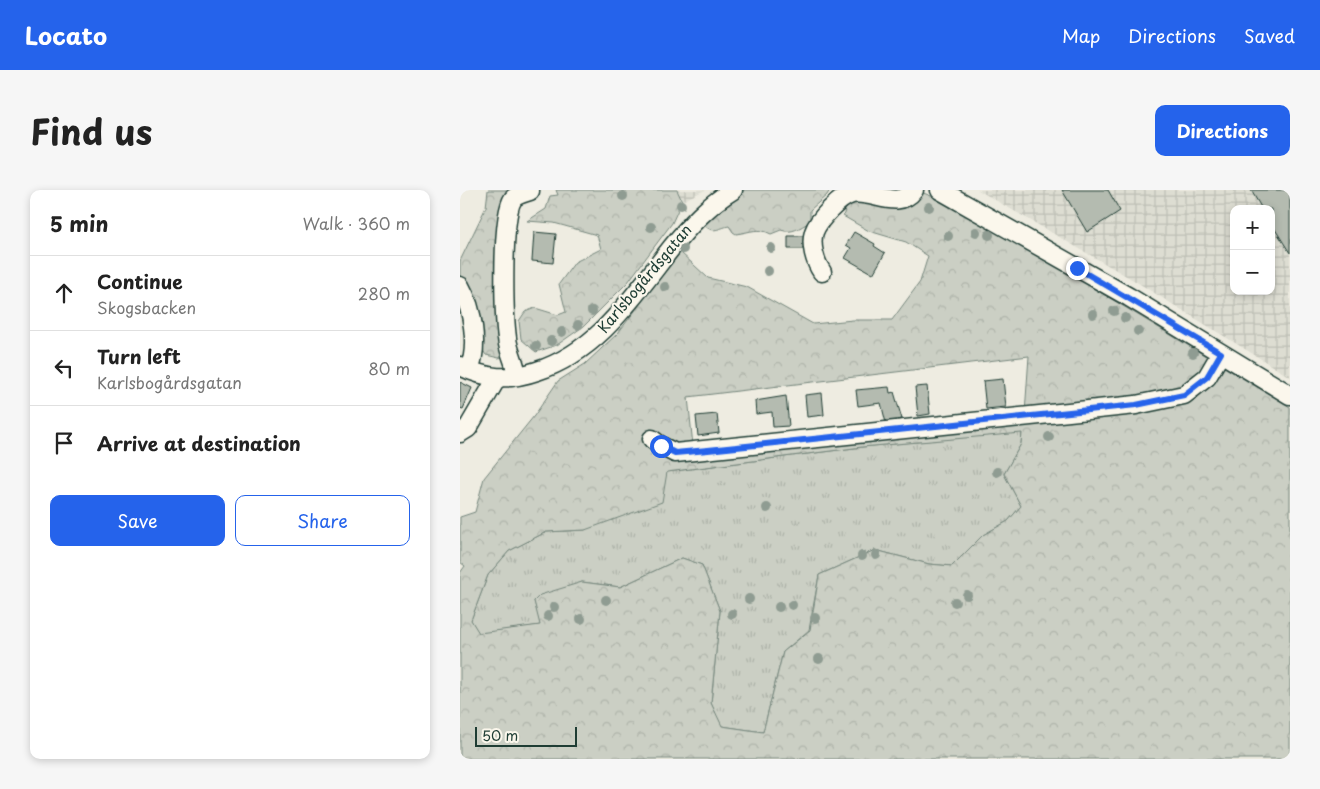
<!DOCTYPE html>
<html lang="en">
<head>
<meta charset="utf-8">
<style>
  :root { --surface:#fff; --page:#f6f6f6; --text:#222; --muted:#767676; --line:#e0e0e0; --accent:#2563eb }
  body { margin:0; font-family:"Playpen Sans",sans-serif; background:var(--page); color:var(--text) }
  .controls { position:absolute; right:15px; top:15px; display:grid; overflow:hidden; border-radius:10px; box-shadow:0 2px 8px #0003 }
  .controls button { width:45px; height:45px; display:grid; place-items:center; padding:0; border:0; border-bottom:1px solid var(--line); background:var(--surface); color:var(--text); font:25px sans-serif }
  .scale { position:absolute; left:15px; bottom:12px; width:102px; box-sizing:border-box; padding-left:5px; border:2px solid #1f3d34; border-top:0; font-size:14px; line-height:18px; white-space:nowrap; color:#1f3d34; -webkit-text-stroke:4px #fbf7ec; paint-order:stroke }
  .stop { position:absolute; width:15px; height:15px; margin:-11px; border:4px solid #2563eb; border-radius:50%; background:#fff }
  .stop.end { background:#2563eb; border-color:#fff; box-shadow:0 1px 5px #0008 }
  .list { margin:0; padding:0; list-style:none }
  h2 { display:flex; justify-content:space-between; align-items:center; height:65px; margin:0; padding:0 20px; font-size:21px }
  h2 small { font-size:16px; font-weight:400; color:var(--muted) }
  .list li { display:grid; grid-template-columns:32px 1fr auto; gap:15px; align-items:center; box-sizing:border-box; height:75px; padding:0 20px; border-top:1px solid var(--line) }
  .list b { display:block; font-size:19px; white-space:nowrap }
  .list p { margin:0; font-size:16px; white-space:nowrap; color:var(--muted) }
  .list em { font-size:16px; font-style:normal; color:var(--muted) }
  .actions { display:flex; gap:10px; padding:15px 20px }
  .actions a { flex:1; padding:11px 0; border:1px solid var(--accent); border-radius:10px; text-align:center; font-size:18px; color:var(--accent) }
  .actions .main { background:var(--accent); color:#fff }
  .icon { flex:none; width:28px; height:28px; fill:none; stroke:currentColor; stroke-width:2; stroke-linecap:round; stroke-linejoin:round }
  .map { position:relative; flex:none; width:830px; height:569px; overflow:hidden; border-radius:10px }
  header { display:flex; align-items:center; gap:30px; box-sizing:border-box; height:70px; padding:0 25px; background:var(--accent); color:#fff }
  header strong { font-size:24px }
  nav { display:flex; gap:28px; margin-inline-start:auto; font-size:18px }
  .intro { display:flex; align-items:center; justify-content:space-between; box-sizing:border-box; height:120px; padding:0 30px }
  h1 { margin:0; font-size:35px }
  .button { padding:12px 22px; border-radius:10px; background:var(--accent); color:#fff; font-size:18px; font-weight:700 }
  main { display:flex; gap:30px; padding:0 30px }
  aside { flex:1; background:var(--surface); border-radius:10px; box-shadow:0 2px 8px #0003 }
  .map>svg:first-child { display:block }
  .industrial { fill:url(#industrial-grid); fill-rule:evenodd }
  .grass { fill:url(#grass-tufts); stroke:#75867c }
  .forest { fill:url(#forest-crowns); stroke:#75867c; fill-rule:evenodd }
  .building { fill:#b4bbb0; stroke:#1f3d34 }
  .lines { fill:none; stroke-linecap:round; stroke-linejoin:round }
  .minor-casing { stroke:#1f3d34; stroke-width:21 }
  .minor { stroke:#fbf7ec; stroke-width:18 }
  .tree { fill:#8f9c92 }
  .route { stroke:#2563eb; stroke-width:6 }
  .labels { text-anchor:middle; stroke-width:4; stroke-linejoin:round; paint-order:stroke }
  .street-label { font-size:15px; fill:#1f3d34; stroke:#fbf7ec }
</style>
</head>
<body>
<header>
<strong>Locato</strong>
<nav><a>Map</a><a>Directions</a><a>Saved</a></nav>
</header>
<div class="intro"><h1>Find us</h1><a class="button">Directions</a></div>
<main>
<aside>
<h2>5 min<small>Walk · 360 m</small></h2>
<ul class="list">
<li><svg class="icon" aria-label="ahead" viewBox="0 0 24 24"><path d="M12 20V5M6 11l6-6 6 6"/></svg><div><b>Continue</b><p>Skogsbacken</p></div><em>280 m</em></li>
<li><svg class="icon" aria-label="left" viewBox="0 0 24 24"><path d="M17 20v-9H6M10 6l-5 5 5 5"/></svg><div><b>Turn left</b><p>Karlsbogårdsgatan</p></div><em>80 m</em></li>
<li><svg class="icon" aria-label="arrive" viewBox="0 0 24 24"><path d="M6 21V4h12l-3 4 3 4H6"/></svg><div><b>Arrive at destination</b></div></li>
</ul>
<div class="actions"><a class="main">Save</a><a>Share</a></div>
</aside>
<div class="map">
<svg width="830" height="569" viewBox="0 0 830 569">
  <defs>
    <pattern id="industrial-grid" width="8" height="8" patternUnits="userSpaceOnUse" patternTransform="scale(1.25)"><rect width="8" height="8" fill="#ddddd2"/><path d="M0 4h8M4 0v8" fill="none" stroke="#bdbfb5"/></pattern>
    <pattern id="grass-tufts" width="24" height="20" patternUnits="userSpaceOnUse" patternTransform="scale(1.25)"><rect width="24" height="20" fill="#cbcfc4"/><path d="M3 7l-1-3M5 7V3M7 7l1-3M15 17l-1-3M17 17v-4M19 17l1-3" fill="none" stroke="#aeb3a9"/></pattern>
    <pattern id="forest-crowns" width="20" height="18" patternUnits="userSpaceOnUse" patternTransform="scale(1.25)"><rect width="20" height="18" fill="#cbcfc4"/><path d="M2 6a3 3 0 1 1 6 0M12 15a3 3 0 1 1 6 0" fill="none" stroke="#aeb3a9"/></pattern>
  </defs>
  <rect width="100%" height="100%" fill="#eeece1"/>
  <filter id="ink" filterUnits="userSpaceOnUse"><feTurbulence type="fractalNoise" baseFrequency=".02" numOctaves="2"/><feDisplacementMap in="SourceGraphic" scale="10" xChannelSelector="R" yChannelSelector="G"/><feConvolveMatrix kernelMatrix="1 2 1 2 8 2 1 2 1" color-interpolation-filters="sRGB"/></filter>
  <g filter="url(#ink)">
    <path class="industrial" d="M217,0H245L222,11Z
      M518,0H830V187L675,91ZM774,19H811V101H774Z"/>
    <path class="grass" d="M562,242L561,254L544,284L561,316L548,331L523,345L492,376L469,374L415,360L359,385L349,440L323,462L303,542L261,536L251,513L260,421L242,375L222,368L160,397L122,392L74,411L81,435L18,444L11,430L28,385L49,361L86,342L125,340L207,282L402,257Z"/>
    <path class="forest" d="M28,0H46C30,48 42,113 47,164L39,168L26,165L20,156L12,112L0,86V71L26,17Z
      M96,0H217L222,11L212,33L168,92L124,136L97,155L76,162L61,149L59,131L65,122L75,118L98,125L106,122L99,94L115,72L141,59L137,45L94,33L67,31L86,19L90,6L98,5Z
      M285,0H370L367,5L350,20V32C339,38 332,44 321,40L311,44C298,37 291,42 276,44L273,42L269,36C259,38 253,44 244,35C256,19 268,9 285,0Z
      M393,0H456L501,18L830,217V569H0V383L5,376L0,372V327L15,322L24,288L74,226L98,191L125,174L158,143L220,62L248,88L287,97L353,134L393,130H432L460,92L468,66L446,52L409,41L383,26ZM569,166L565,223L233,256L228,207ZM562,243L561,254L544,284L561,316L548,331L523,345L492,376L469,374L415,360L359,385L350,440L323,462L303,542L262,536L251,513L260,421L242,375L222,368L160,397L122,392L80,405L74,411L80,435L19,443L11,430L28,385L49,361L86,342L125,340L202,312L207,282L402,257Z"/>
    <path class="building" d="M602,0H648L660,21L627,42Z
      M791,0H830V63L811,33V19H802Z
      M74,42L96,44L93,73L72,71Z
      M394,42L415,54L414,56L425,63L413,84L385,68L391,58L386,55Z
      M328,46H344V59H328Z
      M543,189L546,217L526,219L523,191Z
      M0,192L12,198L3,219L0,218Z
      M467,196L470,224L458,226L455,197Z
      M429,197L430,203L434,202L442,229L426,233L421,213L398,216L396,200Z
      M362,203L364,225L347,227L345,205Z
      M326,206L329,236L313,237L312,222L296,224L295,211Z
      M257,224L259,243L238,246L236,226Z"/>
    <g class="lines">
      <g class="minor-casing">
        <path id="minor" d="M480,0L669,107L830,205
          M362,82C355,72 350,54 354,42C358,30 380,7 392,4C412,0 439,21 454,0
          M0,96C13,119 19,156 9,180
          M0,176C27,189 48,191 77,181C139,161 174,105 212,57C230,35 248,15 273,0
          M57,186C56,173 48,161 47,148C44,126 41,25 53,9C57,4 65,3 70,1
          M0,243L8,238L37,188
          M192,249L201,256L215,263L676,215L724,205L747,187L761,163"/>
      </g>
      <use href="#minor" class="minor"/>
    </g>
    <g class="tree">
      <circle cx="163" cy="6" r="5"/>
      <circle cx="221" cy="15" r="5"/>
      <circle cx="469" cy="17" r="5"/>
      <circle cx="191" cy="37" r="5"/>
      <circle cx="516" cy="42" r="5"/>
      <circle cx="529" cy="45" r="5"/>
      <circle cx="488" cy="46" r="5"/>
      <circle cx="311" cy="58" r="5"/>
      <circle cx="223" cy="59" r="5"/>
      <circle cx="308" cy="81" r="5"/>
      <circle cx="205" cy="97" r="5"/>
      <circle cx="132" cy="121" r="5"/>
      <circle cx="654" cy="121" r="5"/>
      <circle cx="633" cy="124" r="5"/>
      <circle cx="665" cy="128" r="5"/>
      <circle cx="118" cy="135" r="5"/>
      <circle cx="678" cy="141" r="5"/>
      <circle cx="102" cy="142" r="5"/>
      <circle cx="91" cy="151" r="5"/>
      <circle cx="76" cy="156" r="5"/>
      <circle cx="733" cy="163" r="5"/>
      <circle cx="589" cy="247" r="5"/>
      <circle cx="537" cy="282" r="5"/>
      <circle cx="307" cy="318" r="5"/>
      <circle cx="416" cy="365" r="5"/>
      <circle cx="402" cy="366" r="5"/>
      <circle cx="507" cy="405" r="5"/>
      <circle cx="289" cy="409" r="5"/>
      <circle cx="146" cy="410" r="5"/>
      <circle cx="495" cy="412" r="5"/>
      <circle cx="332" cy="415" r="5"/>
      <circle cx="94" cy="417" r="5"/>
      <circle cx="319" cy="417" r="5"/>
      <circle cx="272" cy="424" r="5"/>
      <circle cx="88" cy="426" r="5"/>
      <circle cx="355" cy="428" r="5"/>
      <circle cx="121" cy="429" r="5"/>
      <circle cx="359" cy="469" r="5"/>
    </g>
  </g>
  <g class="lines" filter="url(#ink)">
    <path class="route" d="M201,256L215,263L248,260L676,215L724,205L747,187L761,163L617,78"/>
  </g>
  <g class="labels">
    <g class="street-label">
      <text transform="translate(185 89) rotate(-50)" y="5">Karlsbogårdsgatan</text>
    </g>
  </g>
</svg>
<div class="controls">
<button>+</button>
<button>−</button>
</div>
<div class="scale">50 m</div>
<div class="stop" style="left:201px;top:256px"></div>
<div class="stop end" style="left:617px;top:78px"></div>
</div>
</main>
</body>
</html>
